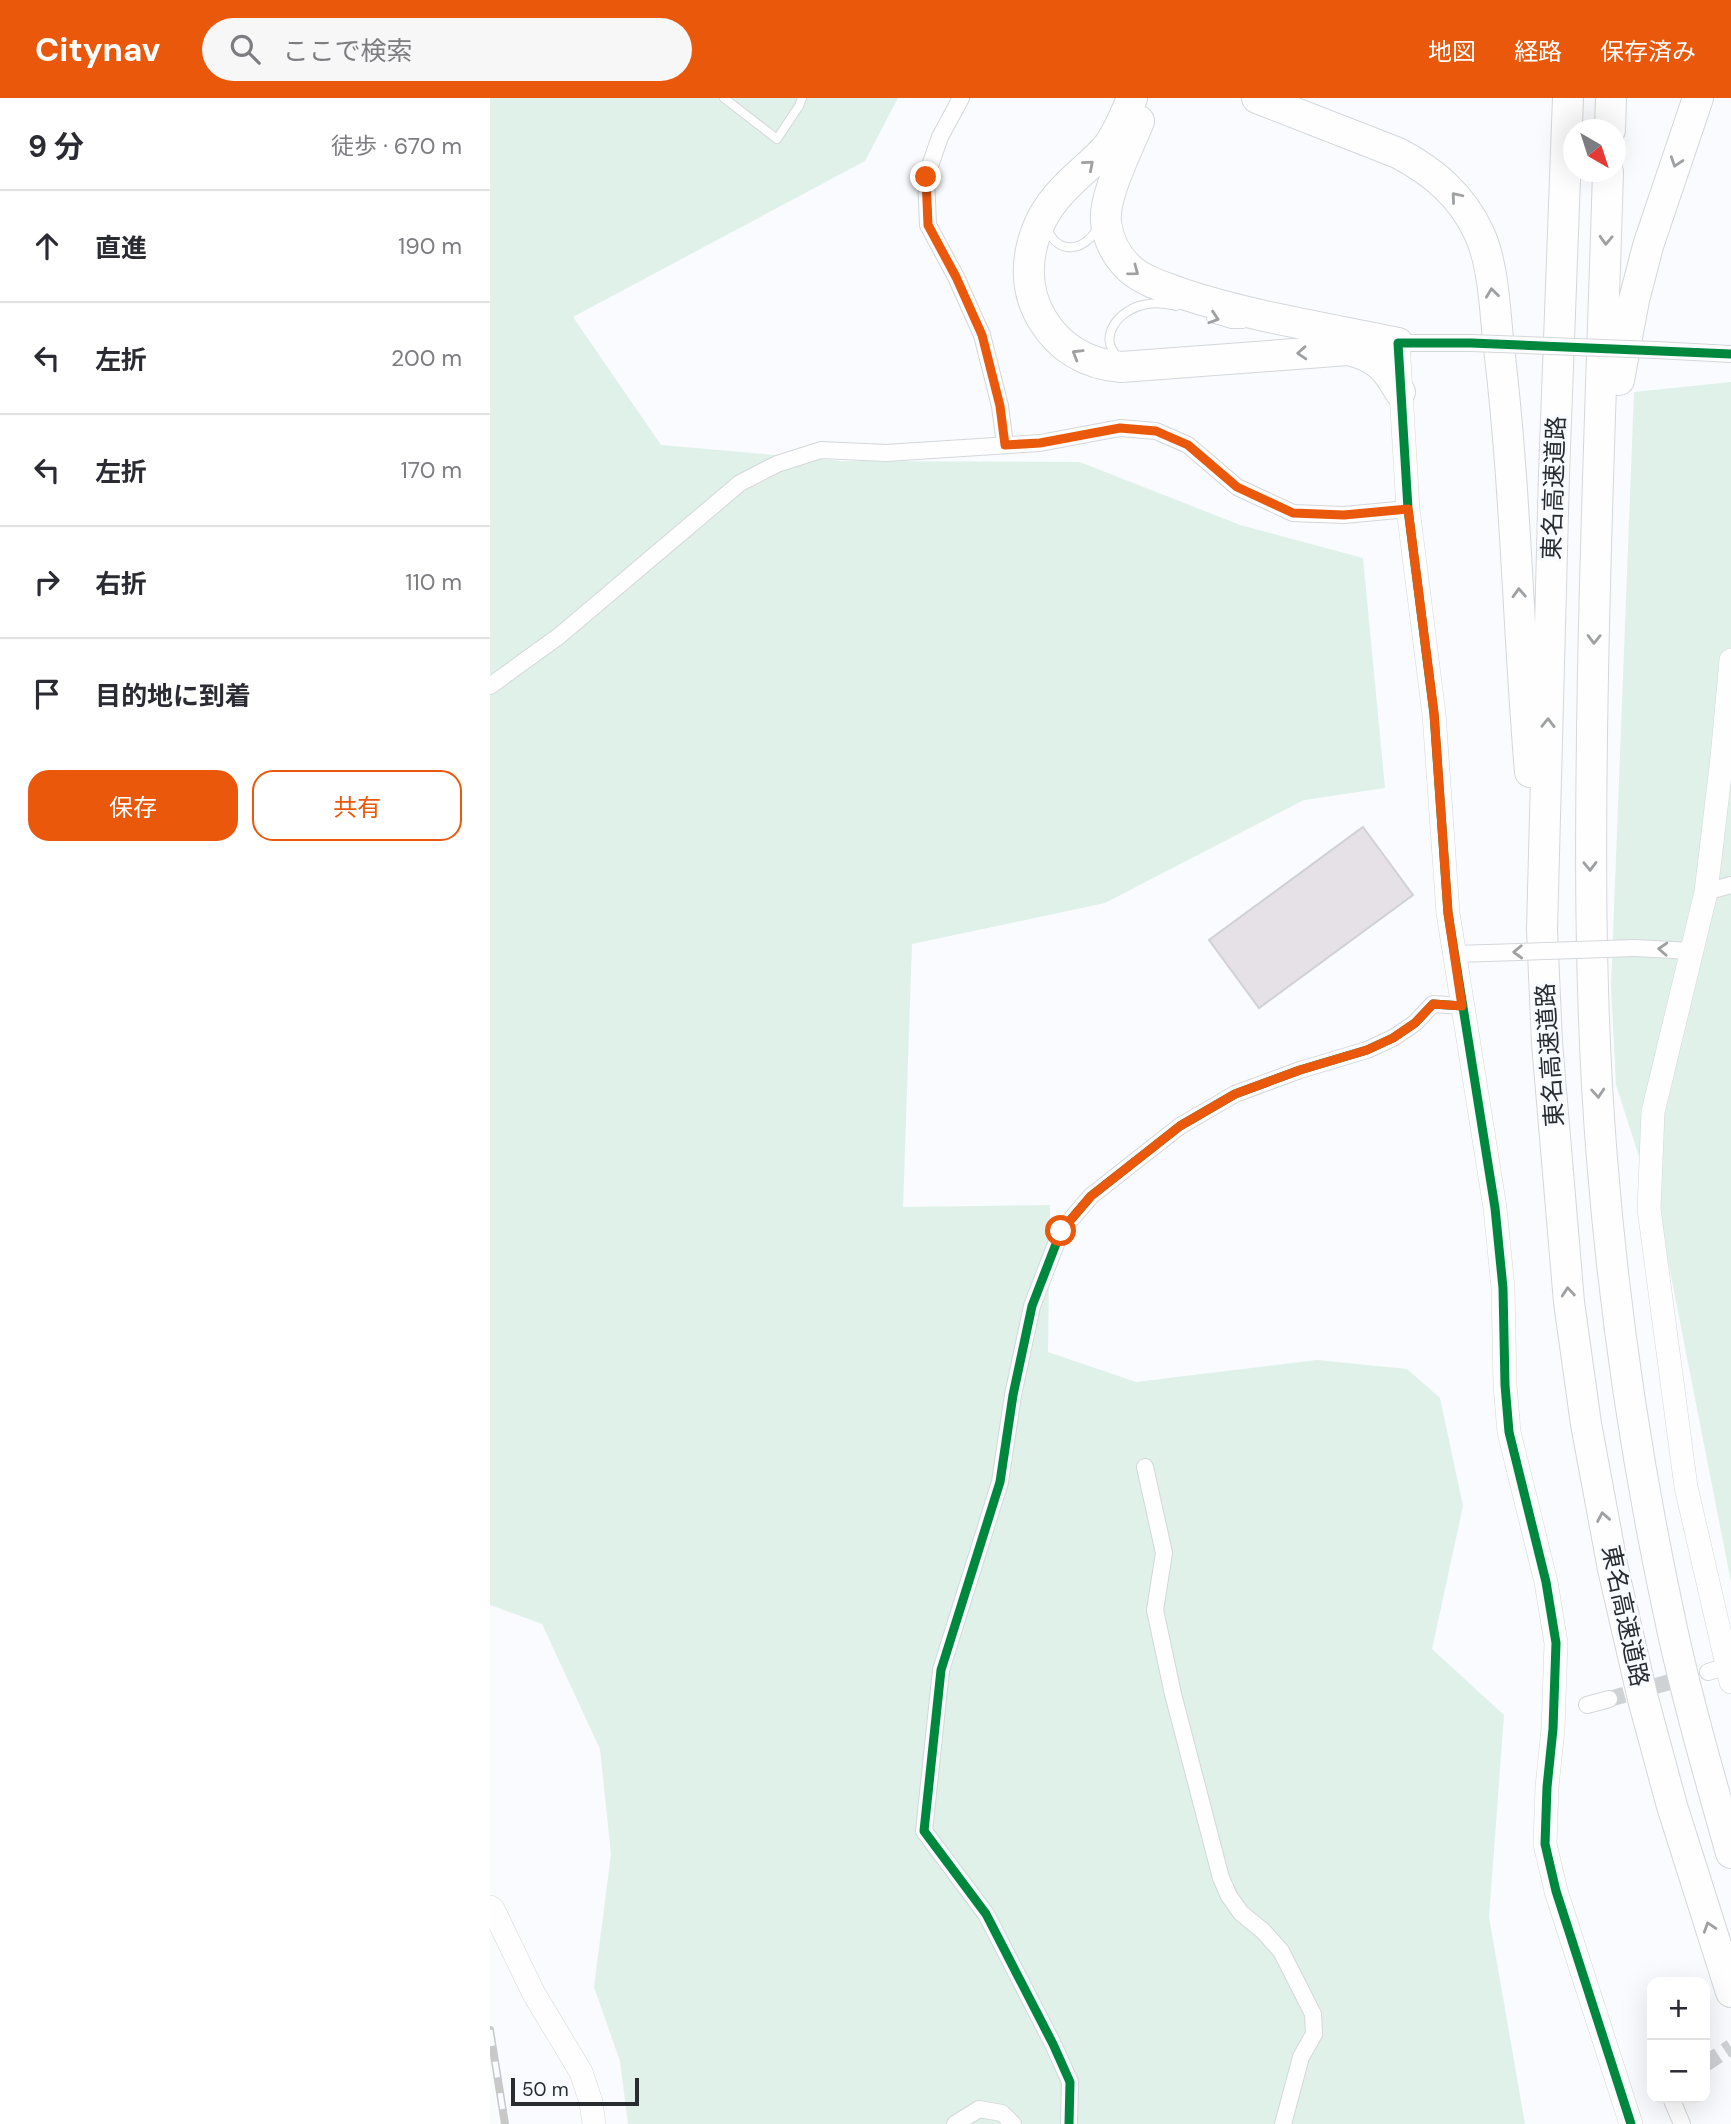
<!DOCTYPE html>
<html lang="ja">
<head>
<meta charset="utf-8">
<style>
  :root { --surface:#fff; --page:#f7f7f7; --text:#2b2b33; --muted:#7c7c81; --line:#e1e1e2; --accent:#ea580c }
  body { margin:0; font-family:"DM Sans","Noto Sans JP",sans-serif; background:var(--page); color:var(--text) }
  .controls { position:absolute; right:21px; bottom:21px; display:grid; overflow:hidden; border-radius:14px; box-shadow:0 7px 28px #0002 }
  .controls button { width:63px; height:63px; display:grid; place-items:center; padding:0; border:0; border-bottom:2px solid var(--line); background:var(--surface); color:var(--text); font:35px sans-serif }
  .compass { position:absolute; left:1073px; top:21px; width:63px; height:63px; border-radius:50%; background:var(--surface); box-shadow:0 7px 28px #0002; rotate:141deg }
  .scale { position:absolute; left:21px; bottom:18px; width:128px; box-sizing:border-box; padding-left:7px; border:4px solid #292c2f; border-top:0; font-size:19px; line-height:24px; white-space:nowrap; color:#292c2f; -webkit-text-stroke:5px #f8fbff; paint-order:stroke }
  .stop { position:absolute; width:21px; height:21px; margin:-16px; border:5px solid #ea580c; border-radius:50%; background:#fff }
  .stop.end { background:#ea580c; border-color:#fff; box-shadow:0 2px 7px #0008 }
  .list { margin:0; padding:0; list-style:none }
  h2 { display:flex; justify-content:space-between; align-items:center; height:91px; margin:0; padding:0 28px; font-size:30px }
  h2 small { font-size:23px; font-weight:400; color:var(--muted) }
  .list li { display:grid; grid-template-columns:46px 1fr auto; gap:21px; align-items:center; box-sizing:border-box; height:112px; padding:0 28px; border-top:2px solid var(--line) }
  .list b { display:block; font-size:26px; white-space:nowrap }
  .list em { font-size:23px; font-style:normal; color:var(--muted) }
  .actions { display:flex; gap:14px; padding:21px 28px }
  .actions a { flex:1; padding:16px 0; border:2px solid var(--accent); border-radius:21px; text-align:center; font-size:24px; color:var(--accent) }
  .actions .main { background:var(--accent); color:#fff }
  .icon { flex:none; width:38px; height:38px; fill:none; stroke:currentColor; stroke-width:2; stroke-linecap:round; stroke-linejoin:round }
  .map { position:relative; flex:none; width:1241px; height:2026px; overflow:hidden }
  header { display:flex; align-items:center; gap:42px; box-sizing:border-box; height:98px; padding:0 35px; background:var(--accent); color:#fff }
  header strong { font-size:33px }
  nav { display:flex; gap:38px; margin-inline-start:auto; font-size:24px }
  .search { width:490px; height:63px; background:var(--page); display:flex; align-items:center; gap:18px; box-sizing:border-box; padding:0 24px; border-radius:38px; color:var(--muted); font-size:26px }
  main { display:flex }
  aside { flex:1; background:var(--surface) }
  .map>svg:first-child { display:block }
  .green { fill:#dff1e9 }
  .building { fill:#e5e1e7; stroke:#d1d1d4; stroke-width:2 }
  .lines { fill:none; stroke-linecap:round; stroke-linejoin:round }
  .street-tunnel { stroke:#cfd2d5; stroke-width:16; stroke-dasharray:16 8; stroke-linecap:butt }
  .lane-casing { stroke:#d4d7da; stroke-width:10 }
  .street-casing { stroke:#d4d7da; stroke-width:18 }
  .secondary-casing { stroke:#d4d7da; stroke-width:24 }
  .highway-casing { stroke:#d4d7da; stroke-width:32 }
  .lane { stroke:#fefeff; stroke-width:8 }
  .street { stroke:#fefeff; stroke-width:16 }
  .secondary { stroke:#fefeff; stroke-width:23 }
  .highway { stroke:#fefeff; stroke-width:30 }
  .rail-casing { stroke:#c8c8c8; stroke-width:8 }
  .rail { stroke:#f8fbff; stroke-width:5; stroke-dasharray:16; stroke-linecap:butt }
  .street-bridge-casing { stroke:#d4d7da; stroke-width:18; stroke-linecap:butt }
  .street-bridge { stroke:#fefeff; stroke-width:16 }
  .cycleway-casing { stroke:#f8fbff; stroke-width:13 }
  .cycleway { stroke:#00873e; stroke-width:9 }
  .oneway { stroke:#9ea0a1 }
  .route { stroke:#ea580c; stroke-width:9 }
  .labels { text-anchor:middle; stroke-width:6; stroke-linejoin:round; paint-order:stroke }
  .street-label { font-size:24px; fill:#292c2f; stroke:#f8fbff }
</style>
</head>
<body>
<header>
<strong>Citynav</strong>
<div class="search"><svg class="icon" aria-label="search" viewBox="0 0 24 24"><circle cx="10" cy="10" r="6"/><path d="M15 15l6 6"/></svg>ここで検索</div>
<nav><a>地図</a><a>経路</a><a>保存済み</a></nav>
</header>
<main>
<aside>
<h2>9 分<small>徒歩 · 670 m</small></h2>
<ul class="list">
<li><svg class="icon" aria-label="ahead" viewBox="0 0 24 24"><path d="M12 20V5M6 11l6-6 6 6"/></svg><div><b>直進</b></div><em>190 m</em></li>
<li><svg class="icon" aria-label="left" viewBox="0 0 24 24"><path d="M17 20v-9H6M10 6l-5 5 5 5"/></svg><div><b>左折</b></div><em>200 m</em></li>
<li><svg class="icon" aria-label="left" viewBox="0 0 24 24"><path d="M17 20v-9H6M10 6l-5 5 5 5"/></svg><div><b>左折</b></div><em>170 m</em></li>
<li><svg class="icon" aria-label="right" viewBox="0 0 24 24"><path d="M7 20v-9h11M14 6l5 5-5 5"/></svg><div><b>右折</b></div><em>110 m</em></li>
<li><svg class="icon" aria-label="arrive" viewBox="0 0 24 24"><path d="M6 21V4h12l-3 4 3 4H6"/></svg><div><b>目的地に到着</b></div></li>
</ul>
<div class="actions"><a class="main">保存</a><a>共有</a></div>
</aside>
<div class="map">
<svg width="1241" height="2026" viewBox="0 0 1241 2026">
  <rect width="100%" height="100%" fill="#f9fbfe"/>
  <path class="green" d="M0,0H408L375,63L83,219L171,347L352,363L590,364L750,427L873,460L895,690L814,702L615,805L422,846L413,1109L560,1107L558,1254L646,1284L827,1262L917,1271L950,1300L973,1408L942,1551L1014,1617L999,1819L1035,2026H138L130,1963L104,1889L121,1756L110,1651L52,1526L0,1507Z
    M1241,284V1484L1171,1127L1126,987L1121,889L1144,294Z"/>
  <path class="building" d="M873,729L923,797L769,910L719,842Z"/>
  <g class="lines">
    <path class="street-tunnel" d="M1119,1601L1198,1579
      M1215,1966L1241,1949"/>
    <g class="lane-casing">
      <path id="lane" d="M234,0L287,41L309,8L312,0
        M557,130C568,159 597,153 609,127
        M721,220L741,226H753
        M628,259C607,239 629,212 653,207C663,204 675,205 686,208"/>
    </g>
    <g class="street-casing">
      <path id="street" d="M471,0L450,39L436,79L438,127L466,179L492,237L510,308L515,347
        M908,245H981
        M1166,252L1241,256
        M0,588L69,538L250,385L287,366L331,352L396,355L550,345L630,330L666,333L698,347L747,389L803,415L854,417L918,411
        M1216,794L1241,787
        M1145,850L1202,853
        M964,856L997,855
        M655,1369L674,1455L665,1512L683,1596L731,1780L739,1798L751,1815L773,1833L791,1853L823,1916L824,1936L811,1959L793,2026
        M1218,1574L1237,1568
        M1097,1607L1119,1601
        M1181,2000L1192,2026
        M465,2026L489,2011L512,2015L523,2026
        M579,2026L580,1984L563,1946L496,1816L434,1733L451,1572L510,1384L523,1297L542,1208L571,1133L601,1098L690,1028L745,996L810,972L877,952L903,940L925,925L943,906L973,908"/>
    </g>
    <g class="secondary-casing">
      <path id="secondary" d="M908,245L918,411L944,616L958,815L1005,1110L1013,1190L1015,1287L1019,1334L1056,1484L1066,1545L1063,1631L1057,1689L1055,1746L1066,1793L1141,2026
        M1241,562L1232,660L1216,794L1163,1014L1159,1111L1196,1389L1241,1584
        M0,1809L3,1811L44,1896L91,1974L101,2004L104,2026"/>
    </g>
    <g class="highway-casing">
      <path id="highway" d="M642,0C635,17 629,33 618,48C604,65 586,77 572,93C540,127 527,179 552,221C570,251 597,266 631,269L858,252C887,259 896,269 910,294
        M767,0L908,55C944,74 972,98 989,135C1004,166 1005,217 1009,250C1026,391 1028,533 1040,674
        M1078,0L1064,376L1052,832L1057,945L1079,1204L1096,1326L1123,1471L1153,1601L1182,1708L1241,1894
        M649,23C639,49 613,98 616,124C618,142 627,159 640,171C655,184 675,189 693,196C763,219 837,230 908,245
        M1120,32L1121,0
        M1118,74C1113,241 1106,408 1103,576C1100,738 1099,899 1112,1061C1124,1211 1146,1361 1177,1507C1194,1591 1218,1673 1241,1755
        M1129,282L1144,202L1158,148L1208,0"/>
    </g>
    <use href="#lane" class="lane"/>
    <use href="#street" class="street"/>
    <use href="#secondary" class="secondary"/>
    <use href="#highway" class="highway"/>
    <g class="rail-casing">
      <path id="rail" d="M0,1932L15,2026"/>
    </g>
    <use href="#rail" class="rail"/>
    <g class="street-bridge-casing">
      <path id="street-bridge" d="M981,245L1166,252
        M997,855L1145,850"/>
    </g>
    <use href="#street-bridge" class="street-bridge"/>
    <g class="cycleway-casing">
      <path id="cycleway" d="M579,2026L580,1984L563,1946L496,1816L434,1733L451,1572L510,1384L523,1297L542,1208L571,1133L601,1098L690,1028L745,996L810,972L877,952L903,940L925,925L943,906L973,908
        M1141,2026L1066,1793L1055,1746L1057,1689L1063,1631L1066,1545L1056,1484L1019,1334L1015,1287L1013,1190L1005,1110L958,815L944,616L918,411L908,245H981L1241,256"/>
    </g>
    <use href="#cycleway" class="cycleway"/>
  </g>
  <defs><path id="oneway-chevron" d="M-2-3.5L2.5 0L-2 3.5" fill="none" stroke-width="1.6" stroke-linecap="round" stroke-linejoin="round" transform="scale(1.75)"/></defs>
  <g class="oneway">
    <use href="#oneway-chevron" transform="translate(1186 64) rotate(108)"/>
    <use href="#oneway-chevron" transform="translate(599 67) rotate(-41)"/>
    <use href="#oneway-chevron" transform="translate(966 99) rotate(-130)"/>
    <use href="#oneway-chevron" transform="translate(1116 142) rotate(92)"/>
    <use href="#oneway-chevron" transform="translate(644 173) rotate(37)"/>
    <use href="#oneway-chevron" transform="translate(1002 195) rotate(-97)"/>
    <use href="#oneway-chevron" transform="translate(724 220) rotate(18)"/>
    <use href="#oneway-chevron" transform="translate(812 255) rotate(176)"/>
    <use href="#oneway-chevron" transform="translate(587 256) rotate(-149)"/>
    <use href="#oneway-chevron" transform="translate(1029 495) rotate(-93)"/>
    <use href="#oneway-chevron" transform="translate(1104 541) rotate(91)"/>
    <use href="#oneway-chevron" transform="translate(1058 625) rotate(-89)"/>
    <use href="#oneway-chevron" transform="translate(1100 768) rotate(89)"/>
    <use href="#oneway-chevron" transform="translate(1173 851) rotate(-177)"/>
    <use href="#oneway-chevron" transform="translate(1028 854) rotate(178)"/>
    <use href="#oneway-chevron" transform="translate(1108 995) rotate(86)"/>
    <use href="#oneway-chevron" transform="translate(1078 1194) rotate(-95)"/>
    <use href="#oneway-chevron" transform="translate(1113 1419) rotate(-100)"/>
    <use href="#oneway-chevron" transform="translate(1219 1829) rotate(-108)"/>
  </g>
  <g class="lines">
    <path class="route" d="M436,79L438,127L466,179L492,237L510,308L515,347L550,345L630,330L666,333L698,347L747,389L803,415L854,417L918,411L944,615L958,815L972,908L943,906L925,925L903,940L877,952L810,972L745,996L690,1028L601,1098L571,1133"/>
  </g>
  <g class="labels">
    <g class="street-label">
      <text transform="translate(1064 390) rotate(-88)" y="8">東名高速道路</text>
      <text transform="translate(1060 957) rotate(-94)" y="8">東名高速道路</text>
      <text transform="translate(1135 1518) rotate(78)" y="8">東名高速道路</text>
    </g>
  </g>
</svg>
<div class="controls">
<button>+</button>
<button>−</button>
</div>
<svg class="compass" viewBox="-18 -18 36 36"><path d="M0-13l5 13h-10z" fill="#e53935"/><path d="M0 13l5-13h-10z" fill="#7c7c81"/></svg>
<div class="scale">50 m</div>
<div class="stop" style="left:571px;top:1133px"></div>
<div class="stop end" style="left:436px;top:79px"></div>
</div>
</main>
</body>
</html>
